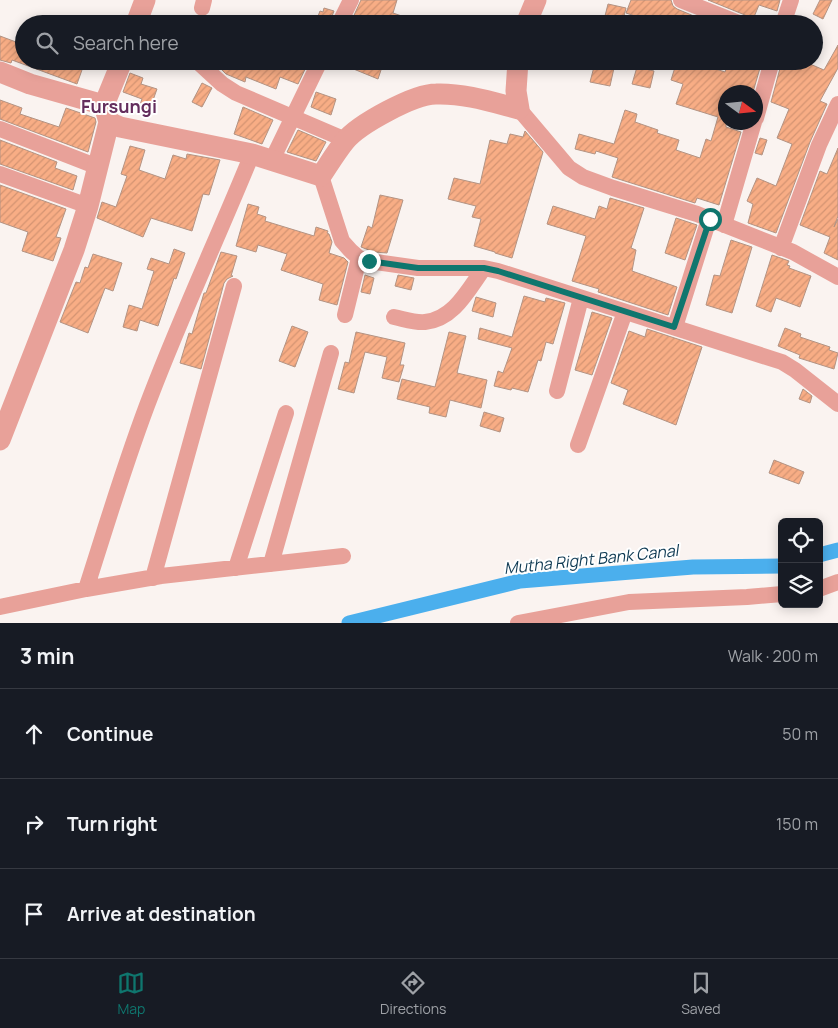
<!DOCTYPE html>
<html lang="en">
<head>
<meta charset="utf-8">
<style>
  :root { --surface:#171b24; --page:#242831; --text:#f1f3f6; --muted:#9ea1a6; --line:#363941; --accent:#0f766e }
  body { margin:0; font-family:Manrope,sans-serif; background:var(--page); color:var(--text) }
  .controls { position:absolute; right:15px; bottom:15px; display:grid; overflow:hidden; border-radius:8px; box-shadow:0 2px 12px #0003 }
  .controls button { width:45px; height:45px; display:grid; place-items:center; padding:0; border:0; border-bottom:1px solid var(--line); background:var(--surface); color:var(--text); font:25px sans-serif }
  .compass { position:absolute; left:718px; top:85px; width:45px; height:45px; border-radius:50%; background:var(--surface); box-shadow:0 2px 12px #0003; rotate:105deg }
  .stop { position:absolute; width:15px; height:15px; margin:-11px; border:4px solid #0f766e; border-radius:50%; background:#fff }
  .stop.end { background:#0f766e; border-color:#fff; box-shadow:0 1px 5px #0008 }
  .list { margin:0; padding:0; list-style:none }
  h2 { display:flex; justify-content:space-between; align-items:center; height:65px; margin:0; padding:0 20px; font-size:21px }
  h2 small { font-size:16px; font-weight:400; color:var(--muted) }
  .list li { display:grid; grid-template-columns:32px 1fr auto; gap:15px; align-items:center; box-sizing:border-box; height:90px; padding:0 20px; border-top:1px solid var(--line) }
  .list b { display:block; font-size:19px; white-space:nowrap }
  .list em { font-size:16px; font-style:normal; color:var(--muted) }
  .icon { flex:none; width:28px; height:28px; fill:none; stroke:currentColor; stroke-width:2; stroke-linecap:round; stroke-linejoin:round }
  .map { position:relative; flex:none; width:838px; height:623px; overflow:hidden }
  .search { position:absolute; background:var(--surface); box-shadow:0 2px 12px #0003; left:15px; right:15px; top:15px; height:55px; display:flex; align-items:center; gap:12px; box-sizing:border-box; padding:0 18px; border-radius:28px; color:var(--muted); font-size:19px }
  .sheet { height:335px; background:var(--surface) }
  nav { display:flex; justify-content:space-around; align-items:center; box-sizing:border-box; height:70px; border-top:1px solid var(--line); background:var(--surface); font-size:14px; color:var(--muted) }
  nav a { display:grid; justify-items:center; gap:2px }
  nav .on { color:var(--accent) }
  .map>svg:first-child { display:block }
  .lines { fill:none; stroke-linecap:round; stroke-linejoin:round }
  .canal { stroke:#4bafed; stroke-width:15 }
  .building { fill:url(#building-hatch); stroke:#b39383 }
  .minor { stroke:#e8a199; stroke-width:16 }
  .tertiary { stroke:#e8a199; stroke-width:21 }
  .route { stroke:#0f766e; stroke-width:6 }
  .labels { text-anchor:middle; stroke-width:4; stroke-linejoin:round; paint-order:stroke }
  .water-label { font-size:16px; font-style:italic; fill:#0f3a53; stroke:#fff }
  .quarter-label { font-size:18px; font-weight:bold; fill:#642e5d; stroke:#fff }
</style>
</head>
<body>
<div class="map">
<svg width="838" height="623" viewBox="0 0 838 623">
  <defs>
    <pattern id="building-hatch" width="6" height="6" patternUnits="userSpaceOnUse" patternTransform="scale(1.25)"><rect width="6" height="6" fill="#f8ad85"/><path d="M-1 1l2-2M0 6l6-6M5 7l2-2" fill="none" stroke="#d49472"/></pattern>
  </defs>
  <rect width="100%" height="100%" fill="#faf3f0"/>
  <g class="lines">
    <path class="canal" d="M819,555L838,550
      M349,623L520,581L693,567L782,566"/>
  </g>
  <path class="building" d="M361,0H397L393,13L419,22V24H350Z
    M631,0H671L673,6L677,9L713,24H661L647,20L626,13Z
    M708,0H780L777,11L759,5L751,24L749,18L745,15Z
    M820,0H832L823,19L813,14Z
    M608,4L626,8L622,24H603Z
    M324,8L334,11L329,24H315L320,11L323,12Z
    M0,36L24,45V61H67L83,67L77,84L12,60L11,63L0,60Z
    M838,45V68L820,101L827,104L810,142L776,233L748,223L753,204L747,201L757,178L776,186L792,144L777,138L789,109L771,102L782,61H803L824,70Z
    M221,61H309L298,84L280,77L276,89L246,77L245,82L226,74L219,67Z
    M334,61H384L378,79Z
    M677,61H691L725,72L729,61H762L753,92H726V127L741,132L719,205L697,198L695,203L612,177L618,158L596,151L595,154L575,149L579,134L614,144L625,110L637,114L635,122L658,130L657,133L679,140L676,150L700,158L706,139L711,141L718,117L676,104L683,84L671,80Z
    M595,63L614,68L610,86L590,82Z
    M637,67L654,71L650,88L632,84Z
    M130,73L143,78L141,84L157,89L147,117L137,113L142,99L123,92Z
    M202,83L212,88L202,107L192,102Z
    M316,92L336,99L331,115L311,107Z
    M0,100L22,108L20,114L59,127L66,108L95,118L96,122L88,152L0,119Z
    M243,107L273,120L262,144L234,134Z
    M298,130L326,142L316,161L287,152Z
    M525,131L543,152L512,258L495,253V252L474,246L481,219L472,217L476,206L448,199L454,178L480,184L490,140L507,144L510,134L523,137Z
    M760,138L767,140L762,155L755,153Z
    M0,140L57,162L55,168L77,176L73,190L0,164Z
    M130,146L145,150L139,170L165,179L173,155L186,159L187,154L220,160L209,195L203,194L192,231L151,218L143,237L97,218L102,202L116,207L127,176L121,174Z
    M838,148V216L834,227L838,219V260L824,253L830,237L800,225L820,171L827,174Z
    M0,185L66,209L56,237L61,238L53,261L22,251L28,232L0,222Z
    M380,195L403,200L387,253L374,252L361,247L368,226L372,228Z
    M610,198L644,208L631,248L636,250L632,271L677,287L668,315L598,292L599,289L572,281L586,236L547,224L553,206L595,219L599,206L607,209Z
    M248,204L259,207L257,214L266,217L265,221L314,236L316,227L328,231L327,233L329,234L332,242L329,253L344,258L348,262L337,305L319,300L323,284L281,270L287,254L258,245L256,252L236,246Z
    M676,218L697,225L685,260L665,253Z
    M731,240L752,247L732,313L706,305L714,275L720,276Z
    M174,249L185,253L176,279L174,278L158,326L140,320L137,331L123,327L129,305L142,309L154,271L147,269L151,258L169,264Z
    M221,252L237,256L231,276H233L227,279L224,283L201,369L180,363L189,333L192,334L204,293H206Z
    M93,254L122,263L113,291L105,288L88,333L60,322L76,282L80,283L85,267L88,268Z
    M772,255L789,261L787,265L790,266L789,268L811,276L800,307L776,298L771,312L756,306Z
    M365,275L374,278L370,294L361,292Z
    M398,275L414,278L411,290L395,286Z
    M524,296L545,302L546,298L565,303L553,344L546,342L541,361L538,360L528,392L512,388L511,390L494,386L498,371L503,373L512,348L478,339L480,328L512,337Z
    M476,297L496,303L493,317L472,311Z
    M592,312L612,318L592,375L575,370Z
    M292,326L308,332L295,367L279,361Z
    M785,328L801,334L800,337L830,347L829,350L838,353L834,369L799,358L800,355L778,346Z
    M647,329L702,347L676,425L623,404L628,390L611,383L629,331L645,337Z
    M356,332L405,343L400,365H404L399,382L382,378L387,357L365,352L354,393L338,389L345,362L349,363Z
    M449,332L466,336L457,373L487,380L481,408L450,400L446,417L429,413L430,407L397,399L402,379L435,387Z
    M803,389L812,396L810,403L799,399Z
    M484,412L504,418L500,432L480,426Z
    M774,460L804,472L799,484L769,473Z"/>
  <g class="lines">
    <path class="minor" d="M681,0L741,24
      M202,8L204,0
      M339,24L351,0
      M783,24L791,0
      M197,61L222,84L236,93L346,140
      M519,109L569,168L583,177L613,188L697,214L793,252L838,277
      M756,118L772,61
      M0,129L98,167
      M272,160L320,61
      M0,174L88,206
      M321,176L342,241L351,251L359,258L369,261L418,268H484L498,271L782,362L795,370L838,404
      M724,225L754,122
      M781,248L819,145L838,104
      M345,315L359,258
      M394,317C404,319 415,323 425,322C454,319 468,290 484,268
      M675,327L709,219
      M557,391L581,298
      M578,445L625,312
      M271,564L331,353
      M236,568L286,413
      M153,578L234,286
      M86,589C107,524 126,459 151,395C182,314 219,235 252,154
      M819,589L838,582
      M0,607L86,589L161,576L343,556
      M518,623L629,602L747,597L782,594"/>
    <path class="tertiary" d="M136,24L145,0
      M526,24L536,0
      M0,72L30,84L104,105L109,122
      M104,105L122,61
      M109,122L120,127L252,154L321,176C329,164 336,152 345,141C359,124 414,94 436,94C464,93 492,102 519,109L516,91L518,61
      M0,440L74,250L88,206L109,122"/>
  </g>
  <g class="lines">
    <path class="route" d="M369,261L418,268H484L498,271L674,327L710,219"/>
  </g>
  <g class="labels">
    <g class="water-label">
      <text transform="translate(591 559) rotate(-6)" y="6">Mutha Right Bank Canal</text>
    </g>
    <g class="quarter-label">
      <text x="119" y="113">Fursungi</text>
    </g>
  </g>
</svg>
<div class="controls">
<button><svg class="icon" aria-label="locate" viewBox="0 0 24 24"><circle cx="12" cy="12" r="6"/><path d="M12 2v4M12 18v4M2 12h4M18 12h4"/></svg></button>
<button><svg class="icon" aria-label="layers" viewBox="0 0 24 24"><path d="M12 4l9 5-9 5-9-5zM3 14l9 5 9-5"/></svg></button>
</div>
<svg class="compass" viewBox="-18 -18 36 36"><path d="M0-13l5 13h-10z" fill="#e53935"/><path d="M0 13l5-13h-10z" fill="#9ea1a6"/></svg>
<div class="stop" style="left:710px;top:219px"></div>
<div class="stop end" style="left:369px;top:261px"></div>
<div class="search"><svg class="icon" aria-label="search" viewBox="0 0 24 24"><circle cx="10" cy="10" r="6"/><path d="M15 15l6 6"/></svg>Search here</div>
</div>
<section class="sheet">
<h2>3 min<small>Walk · 200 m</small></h2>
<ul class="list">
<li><svg class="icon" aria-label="ahead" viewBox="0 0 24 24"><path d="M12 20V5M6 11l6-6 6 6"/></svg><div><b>Continue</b></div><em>50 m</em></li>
<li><svg class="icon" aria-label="right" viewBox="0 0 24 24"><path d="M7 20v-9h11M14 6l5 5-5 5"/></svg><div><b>Turn right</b></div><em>150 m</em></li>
<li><svg class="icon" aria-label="arrive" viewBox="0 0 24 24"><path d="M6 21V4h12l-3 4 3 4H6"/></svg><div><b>Arrive at destination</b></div></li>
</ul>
</section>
<nav>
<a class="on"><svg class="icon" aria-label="map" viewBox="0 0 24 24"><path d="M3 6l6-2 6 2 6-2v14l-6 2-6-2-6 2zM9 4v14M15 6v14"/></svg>Map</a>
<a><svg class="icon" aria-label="directions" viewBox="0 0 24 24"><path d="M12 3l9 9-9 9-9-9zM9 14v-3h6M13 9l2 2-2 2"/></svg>Directions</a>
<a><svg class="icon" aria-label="saved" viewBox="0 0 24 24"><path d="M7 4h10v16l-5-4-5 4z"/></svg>Saved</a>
</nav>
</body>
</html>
